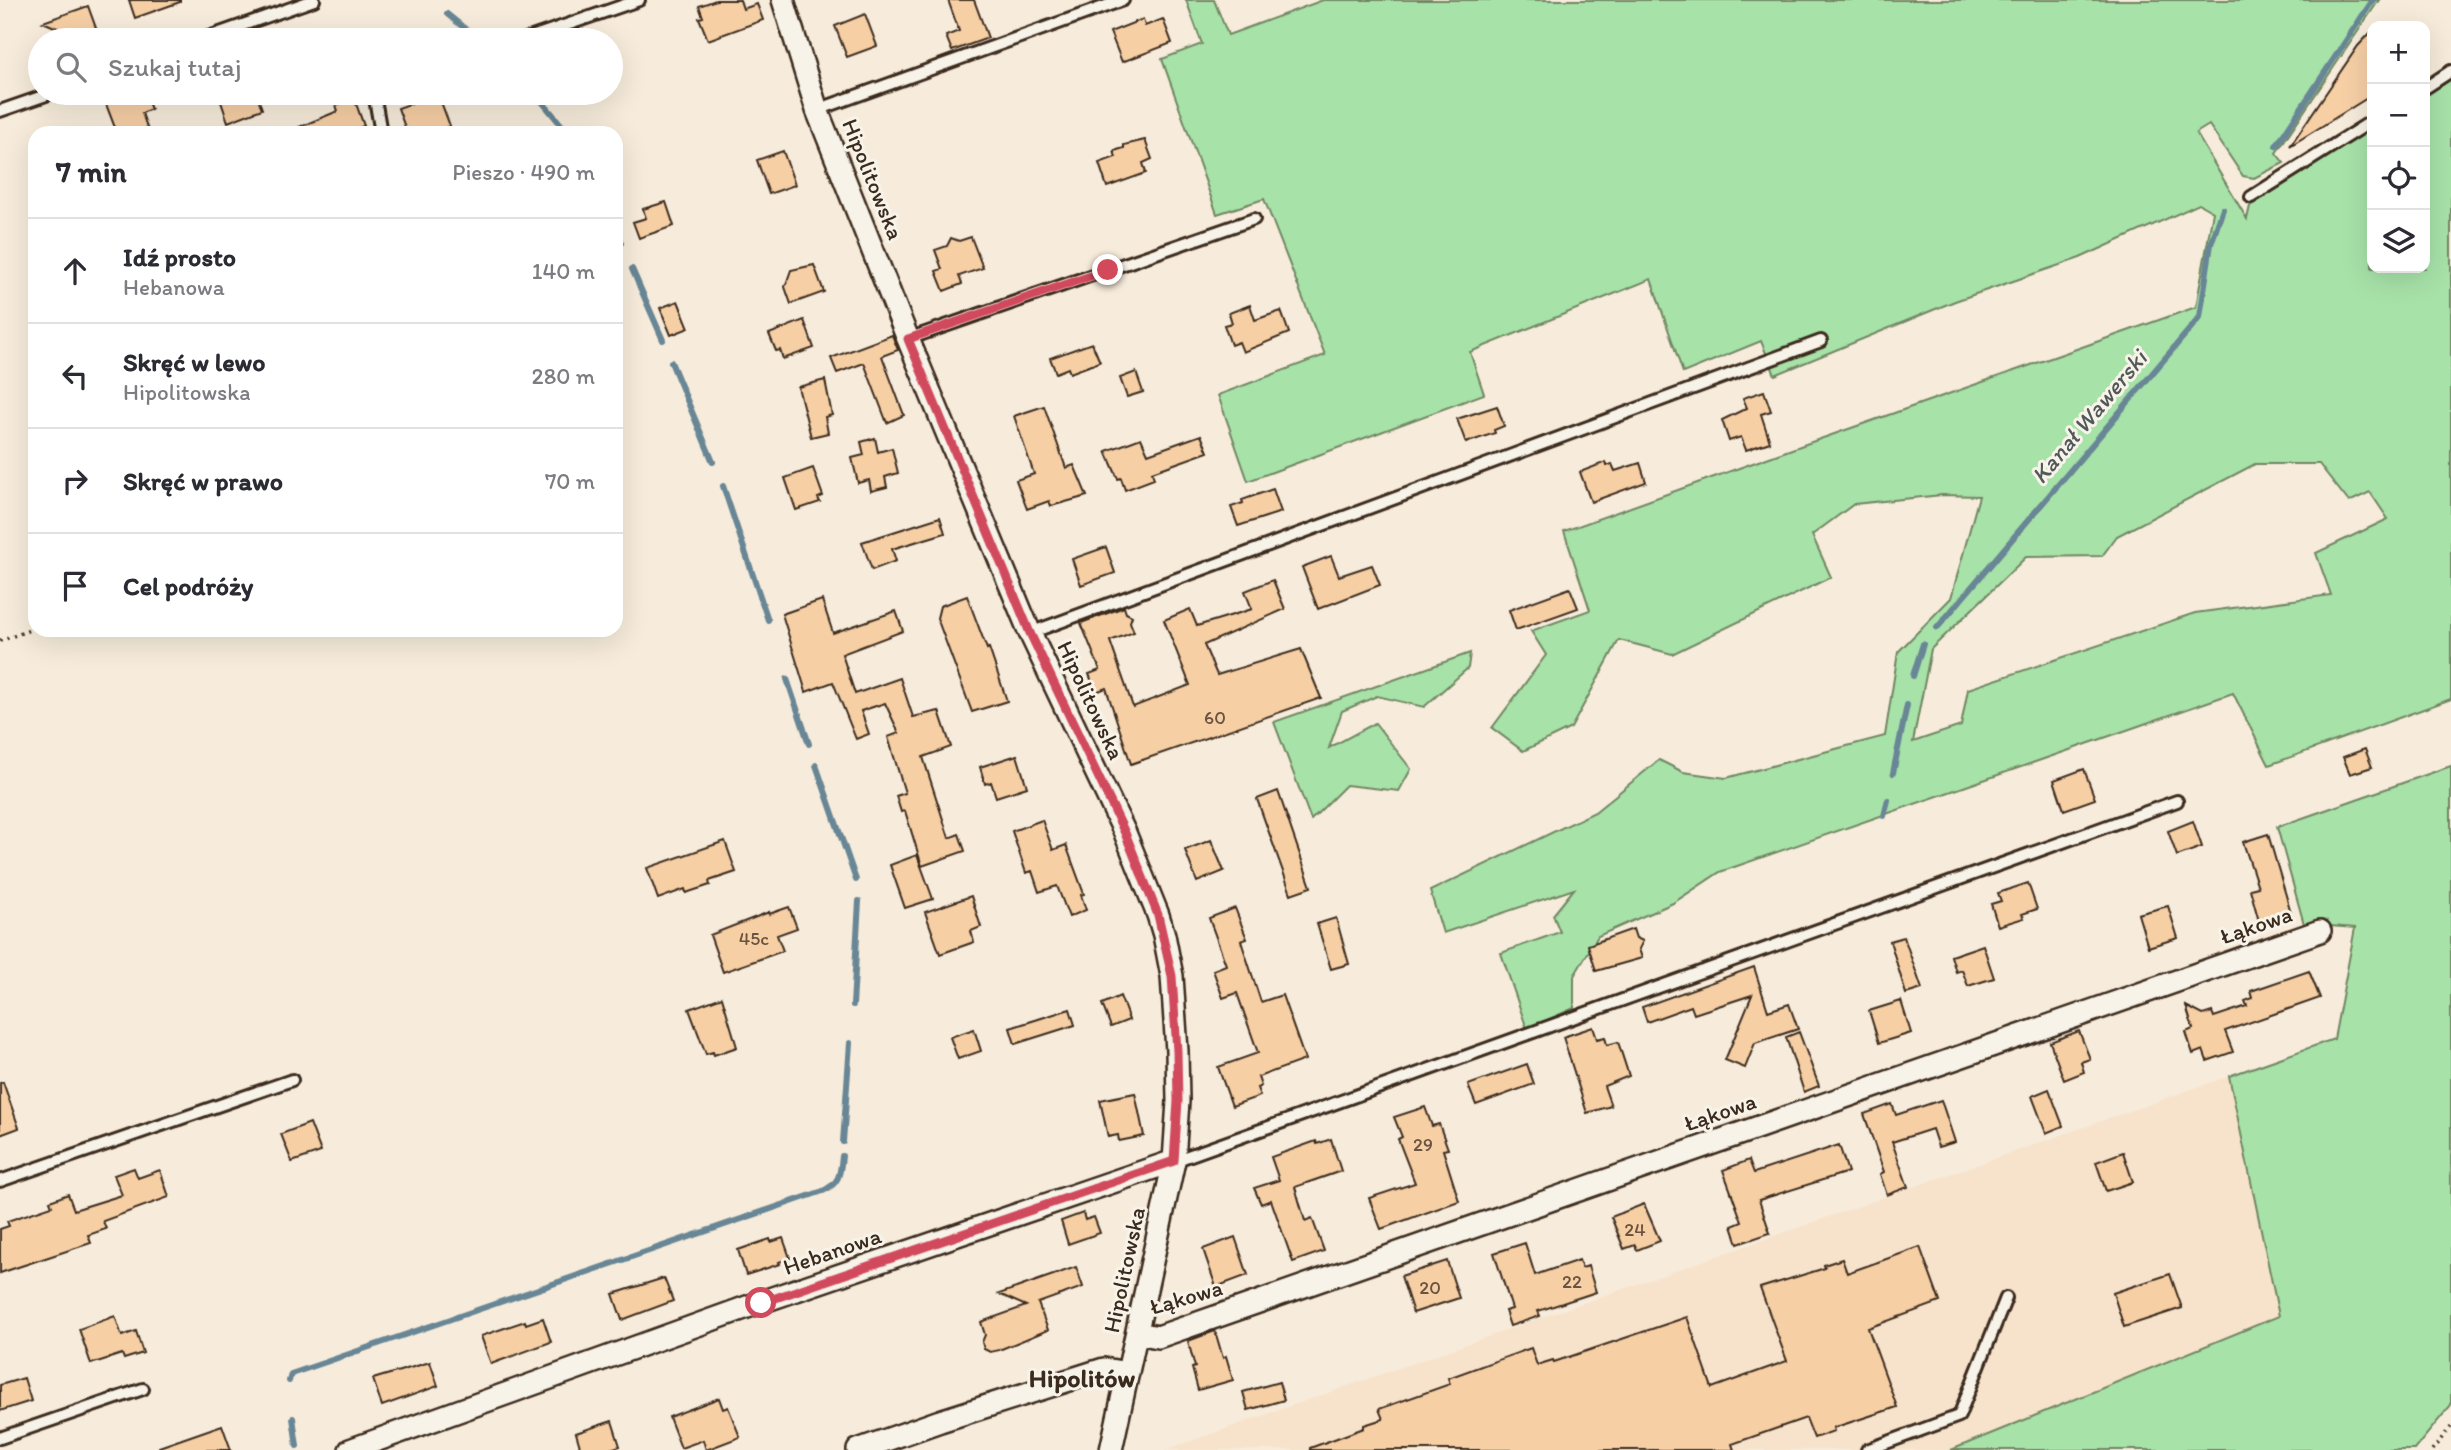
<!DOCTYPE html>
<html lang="pl">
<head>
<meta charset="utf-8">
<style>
  :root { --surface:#fff; --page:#f2f2f3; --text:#2b2b33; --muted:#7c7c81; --line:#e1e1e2 }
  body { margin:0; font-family:Itim,sans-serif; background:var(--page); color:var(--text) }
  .controls { position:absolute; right:21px; top:21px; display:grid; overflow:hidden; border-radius:14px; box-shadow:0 7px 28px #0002 }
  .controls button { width:63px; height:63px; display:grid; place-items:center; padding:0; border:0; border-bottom:2px solid var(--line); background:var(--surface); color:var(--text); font:35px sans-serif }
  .stop { position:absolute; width:21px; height:21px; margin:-16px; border:5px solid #d1495b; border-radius:50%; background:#fff }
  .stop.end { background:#d1495b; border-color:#fff; box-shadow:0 2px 7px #0008 }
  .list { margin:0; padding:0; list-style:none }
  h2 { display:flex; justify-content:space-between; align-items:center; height:91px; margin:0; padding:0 28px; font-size:30px }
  h2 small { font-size:23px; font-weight:400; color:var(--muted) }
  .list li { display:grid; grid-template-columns:46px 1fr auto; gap:21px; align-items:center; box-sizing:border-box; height:105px; padding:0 28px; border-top:2px solid var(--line) }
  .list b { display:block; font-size:26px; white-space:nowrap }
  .list p { margin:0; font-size:23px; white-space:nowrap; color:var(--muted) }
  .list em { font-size:23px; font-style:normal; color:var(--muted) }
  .icon { flex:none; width:38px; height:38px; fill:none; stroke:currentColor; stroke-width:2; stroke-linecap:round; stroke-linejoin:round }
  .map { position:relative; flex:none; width:2451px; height:1450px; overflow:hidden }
  .search { position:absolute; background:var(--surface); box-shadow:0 7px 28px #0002; left:28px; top:28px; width:595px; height:77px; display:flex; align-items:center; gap:18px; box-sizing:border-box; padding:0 24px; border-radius:38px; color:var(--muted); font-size:26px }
  .panel { position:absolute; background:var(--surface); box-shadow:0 7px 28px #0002; left:28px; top:126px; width:595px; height:511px; border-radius:21px }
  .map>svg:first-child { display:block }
  .built { fill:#f7e3cb }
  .green { fill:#a7e2a8; stroke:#718663; stroke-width:2; fill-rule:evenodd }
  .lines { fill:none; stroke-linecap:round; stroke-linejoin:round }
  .stream { stroke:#678695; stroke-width:6 }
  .building { fill:#f6cfa5; stroke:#3b2a1e; stroke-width:2 }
  .lane-casing { stroke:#3b2a1e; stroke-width:16 }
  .street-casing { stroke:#3b2a1e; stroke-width:26 }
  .path { stroke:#3b2a1e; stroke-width:3.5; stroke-dasharray:2 5; stroke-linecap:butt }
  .lane { stroke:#f7f3e8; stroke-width:10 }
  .street { stroke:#f7f3e8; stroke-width:21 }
  .route { stroke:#d1495b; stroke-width:9 }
  .labels { text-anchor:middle; stroke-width:6; stroke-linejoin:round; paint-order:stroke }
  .number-label { font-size:19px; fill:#6a5340 }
  .street-label { font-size:23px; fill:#3b2a1e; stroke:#f7f3e8 }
  .water-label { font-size:24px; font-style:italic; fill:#51585a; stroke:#f7f3e8 }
  .quarter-label { font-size:26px; font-weight:bold; fill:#3b2a1e; stroke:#f7f3e8 }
</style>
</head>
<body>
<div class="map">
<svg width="2451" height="1450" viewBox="0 0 2451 1450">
  <rect width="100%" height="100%" fill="#f7ecdb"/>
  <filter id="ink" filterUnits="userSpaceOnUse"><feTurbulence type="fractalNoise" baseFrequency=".0143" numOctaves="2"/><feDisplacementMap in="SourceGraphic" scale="14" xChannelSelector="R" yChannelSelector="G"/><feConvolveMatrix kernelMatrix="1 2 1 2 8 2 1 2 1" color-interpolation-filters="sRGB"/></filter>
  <g filter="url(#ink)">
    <path class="built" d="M2229,1076L2279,1316L1951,1450H1165Z"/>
    <path class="green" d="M1186,0H1214L1228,35L1323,0H2379L2276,153L2284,163L2254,178L2243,176L2209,125L2196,133L2247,219L2250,206L2372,129V268H2425V96L2451,79V699L2269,765L2233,693L1720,872L1673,903L1598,936L1574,976V1008L1527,1029L1501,953L1560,932L1553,915L1574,889L1443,933L1430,891L1595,812L1659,760L1683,772L1726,778L1885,736L1898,652L1951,598L1979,496L1942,495L1854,504L1812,535L1831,577L1672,654L1619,640L1571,728L1523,751L1492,728L1546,655L1531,631L1590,610L1564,531L1803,445L2196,307L2213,212L2199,204L2080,258L1955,301L1775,375L1761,341L1683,373L1651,279L1470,352L1484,394L1248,481L1218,395L1325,355L1264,199L1217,214L1162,59L1202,44ZM2255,464H2319L2349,502L2370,492L2388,519L2316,553L2331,595L2195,613L1968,689L1961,726L1913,742L1931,649L2026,557L2102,556L2117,536Z
      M1470,653L1468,668L1424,707L1377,696L1342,711L1329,748L1375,723L1411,769L1399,791L1346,785L1311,820L1274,722Z
      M2451,766V1405L2414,1450H1951L2279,1316L2229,1076L2334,1039L2355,928L2304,924L2277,827Z"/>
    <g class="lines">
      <path class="stream" d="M447,14L479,40
        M535,93L568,133
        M2276,146L2373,0
        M616,232L621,243
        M632,269L663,340
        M671,362L713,462
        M723,486L768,620
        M1937,628L2200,317L2211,244L2223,209
        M1913,676L1923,644
        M787,679L809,744
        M816,765L856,880
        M1893,773L1907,705
        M1884,816L1888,800
        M853,1005L859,901
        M843,1142L850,1043
        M289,1381L291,1374L823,1191C840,1183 840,1174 842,1156
        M293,1418L297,1446"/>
    </g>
    <path class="building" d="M129,0H180V2L135,18Z
      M716,0H740L743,9L757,4L763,20L708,40L699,18L703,17L699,6Z
      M948,0H974L988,38L952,51L946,36L959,31Z
      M88,6L97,31L72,40H66L62,30L43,22Z
      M865,14L877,46L847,57L835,26Z
      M1143,19L1145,26L1163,19L1172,43L1122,62L1110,32Z
      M2372,31V95L2290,146L2358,46Z
      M136,93H144L151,109L142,113L149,133H117L106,104Z
      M218,93H256L262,109L228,122Z
      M438,94L450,126L430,133H407L398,108Z
      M354,98L364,126L345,133H285L338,111L336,105Z
      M1145,140L1152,159L1143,163L1146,173L1107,187L1099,163L1116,157L1114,151L1124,148V145Z
      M783,151L795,185L769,194L757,160Z
      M666,202L674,226L639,238L633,222L646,218L643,209Z
      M971,237L983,268L959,276L962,284L944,291L936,271L942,269L935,250L947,246L951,238L959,241Z
      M814,265L824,292L791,304L785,287L791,270Z
      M678,301L689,328L671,335L660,308Z
      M1250,305L1255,320L1281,311L1289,333L1243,352L1239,342L1231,345L1224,325L1232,323L1229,313Z
      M804,320L814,348L783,359L780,350L776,351L769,334Z
      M892,335L898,350L882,356L904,415L887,423L864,363L837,373L831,358Z
      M1092,343L1100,362L1070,373L1068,368L1056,373L1050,358Z
      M1136,372L1143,392L1127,397L1120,378Z
      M825,380L832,415L825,417L828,433L811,437L798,387Z
      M1764,391L1771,411L1761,414L1770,442L1746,450L1741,437L1729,441L1722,420L1747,408L1743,398Z
      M1044,406L1066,468L1074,465L1087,496L1051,506L1049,501L1027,509L1016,480L1034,474L1014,416Z
      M1497,406L1504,426L1494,430L1495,433L1466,443L1457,419Z
      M1201,435L1208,452L1152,472L1154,479L1125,490L1121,478L1118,479L1106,451L1141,438L1148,454Z
      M875,438L878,452L892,448L898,473L885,477L887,487L871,491L869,480L858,483L852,458L864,455L861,442Z
      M1606,462L1607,466L1612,464L1615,471L1640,463L1646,482L1591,502L1580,472Z
      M813,468L823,496L818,498L820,502L796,510L785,478Z
      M1273,489L1281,512L1238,526L1231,507L1243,503L1242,500Z
      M940,517L945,533L892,549L896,561L872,570L862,542Z
      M1106,547L1115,573L1081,585L1072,559Z
      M1331,556L1339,576L1372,565L1380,585L1318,609L1302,567Z
      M1273,580L1285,609L1204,645L1217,675L1301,649L1321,698L1131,764L1106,688L1096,692L1089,674L1100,670L1081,623L1124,607L1126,613L1132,616L1130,622L1134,632L1110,641L1133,707L1190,685L1164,620L1190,609L1197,626L1252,609L1245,591Z
      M1570,588L1578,608L1516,630L1509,610Z
      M967,596L987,649L989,648L1007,701L972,712L937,618L940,606Z
      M822,600L833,633L896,611L903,631L842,654L855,694L900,678L913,717L939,711L951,747L923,757L949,838L959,834L965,851L922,866L905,811L901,812L896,796L905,793L888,737L899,733L885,703L861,711L869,734L856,739L833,682L806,692L782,614Z
      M2365,749L2372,767L2350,774L2343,757Z
      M1017,755L1027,787L996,797L991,782L985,784L980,767Z
      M2084,769L2095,799L2064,810L2054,780Z
      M1278,791L1311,887L1291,894L1257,799Z
      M1042,820L1053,850L1066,845L1084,894L1081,895L1086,910L1069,917L1057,886L1039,892L1032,871L1026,873L1012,831Z
      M2193,821L2202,847L2177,856L2168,831Z
      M2268,834L2292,916L2260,925L2250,889L2258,887L2243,842Z
      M1211,840L1224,871L1197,882L1185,850Z
      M725,841L736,872L709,881L710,885L686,893L685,889L658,899L647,868Z
      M917,855L933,899L905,908L890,865Z
      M2028,883L2037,909L2022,914L2024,918L1998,926L1991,904L2001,901L1998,893Z
      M971,896L981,927L971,931L974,942L940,954L925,912Z
      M2168,906L2178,938L2148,947L2138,914Z
      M789,907L797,928L777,935L783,951L723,972L710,935L769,912V914Z
      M1235,908L1247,939L1241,941L1261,1002L1282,995L1305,1060L1258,1077L1261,1086L1257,1088L1260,1096L1232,1106L1218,1067L1258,1053L1237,993L1223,998L1213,970L1226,965L1209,918Z
      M1336,918L1349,964L1331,969L1317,924Z
      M1633,929L1636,938L1643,941L1639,949L1642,958L1596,971L1588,945Z
      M1904,937L1922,989L1906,994L1890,941Z
      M1983,945L1994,978L1968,986L1962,970L1956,972L1951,956Z
      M1754,967L1768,1011L1789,1004L1798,1029L1755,1043L1745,1068L1725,1060L1752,995L1694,1014L1691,1006L1647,1022L1642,1007Z
      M2309,971L2320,998L2225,1031L2233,1052L2207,1061L2203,1050L2193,1054L2186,1032L2193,1029L2186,1006L2203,1015L2212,1012L2214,1017L2247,1006L2245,1001L2253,998L2251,991Z
      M1120,996L1129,1020L1111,1027L1102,1004Z
      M722,997L737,1047L714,1055L713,1052L706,1054L689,1009Z
      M1901,1001L1911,1033L1879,1043L1869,1011Z
      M1070,1009L1075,1025L1015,1044L1010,1028Z
      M1593,1027L1597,1039L1605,1037L1607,1045L1618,1042L1629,1076L1604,1086L1611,1106L1587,1113L1563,1037Z
      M974,1029L981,1051L958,1059L950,1037Z
      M2079,1031L2090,1059L2081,1062L2084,1072L2064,1080L2050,1042Z
      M1799,1032L1819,1086L1804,1092L1786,1037Z
      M1527,1064L1534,1084L1476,1105L1468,1085Z
      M3,1082L19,1128L0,1135V1083Z
      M2049,1089L2063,1126L2046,1133L2032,1096Z
      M1135,1093L1144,1136L1119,1141L1118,1135L1108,1137L1100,1100Z
      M1941,1100L1955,1142L1938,1147L1932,1129L1892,1142L1908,1187L1887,1195L1880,1174L1884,1172L1864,1114L1892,1104L1896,1115Z
      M1425,1107L1432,1126L1439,1124L1448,1149L1443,1150L1459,1201L1381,1229L1369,1198L1415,1183L1398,1139L1402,1137L1394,1117Z
      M310,1123L321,1152L292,1162L281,1134Z
      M1331,1139L1341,1171L1295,1187L1305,1221L1312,1218L1324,1251L1293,1262L1271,1200L1261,1204L1254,1188L1279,1180L1271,1157L1316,1141L1317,1144Z
      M1839,1145L1848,1172L1759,1200L1770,1233L1738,1244L1732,1226L1742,1222L1723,1170L1749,1160L1754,1173Z
      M2123,1152L2133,1182L2106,1191L2096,1162Z
      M134,1168L138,1178L160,1170L169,1197L103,1221L106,1229L88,1235L91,1243L0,1273V1229L9,1226L7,1221L52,1206L50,1201L68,1194L74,1210L122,1195L114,1175Z
      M1644,1204L1660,1241L1637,1250L1635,1245L1624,1249L1611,1217Z
      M1083,1213L1085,1220L1094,1217L1100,1233L1068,1244L1061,1221Z
      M1235,1237L1248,1275L1216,1287L1203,1249Z
      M783,1238L790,1258L779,1262L780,1264L746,1275L738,1250L770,1239L771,1242Z
      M1525,1243L1535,1275L1579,1260L1582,1268L1588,1266L1596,1292L1538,1311L1540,1316L1510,1326L1505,1311L1512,1309L1494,1253Z
      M1920,1247L1940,1302L1868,1328L1897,1407L1833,1428L1834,1431L1814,1438L1806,1418L1732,1444L1734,1450H1310V1448L1364,1428V1425L1383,1419L1379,1409L1450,1384L1448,1378L1531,1348L1537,1365L1553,1360L1554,1362L1687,1317L1712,1388L1787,1361L1760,1288L1825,1268L1824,1265L1842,1259L1847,1273Z
      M1447,1261L1459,1298L1413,1313L1401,1276Z
      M1076,1267L1083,1287L1038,1303L1048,1330L999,1350L990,1352L984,1349L982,1342L985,1335L981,1322L1026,1306L999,1294Z
      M2170,1274L2182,1308L2124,1327L2113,1293Z
      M664,1278L673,1301L622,1320L613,1294Z
      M115,1316L122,1336L136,1331L143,1353L124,1359L122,1354L91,1364L79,1329Z
      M543,1318L551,1342L491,1364L481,1336L525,1321L526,1324Z
      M1215,1331L1223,1358L1226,1356L1233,1380L1198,1390L1192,1368L1195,1367L1188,1341Z
      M430,1362L438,1386L382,1406L373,1379Z
      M24,1378L31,1401L0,1411V1385Z
      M1279,1382L1284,1400L1248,1410L1243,1392Z
      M719,1398L723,1409L728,1407L740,1437L706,1450L703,1440L681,1448L669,1417Z
      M612,1421L620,1446L607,1450H581L576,1433Z
      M222,1425L231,1450H159V1447Z"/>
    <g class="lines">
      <g class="lane-casing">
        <path id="lane" d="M200,40L314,0
          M523,40L639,0
          M2425,88L2451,71
          M374,93L381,133
          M817,110L1123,0
          M0,111L52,93
          M2251,197L2372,121
          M908,339L1254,219
          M1030,633L1821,341
          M1174,1161L2177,801
          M0,1181L292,1080
          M0,1438L143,1389
          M1867,1450L1959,1416L2006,1298"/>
      </g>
      <g class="street-casing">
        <path id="street" d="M783,0L817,110L908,339L1030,633L1125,833L1158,915L1164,935L1172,976L1177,1051L1178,1101L1174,1161L1111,1450
          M1138,1333L1158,1337L2320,931
          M350,1450L761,1302L1174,1161
          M858,1450L940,1421L1104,1369L1128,1373"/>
      </g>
      <path class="path" d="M0,641L35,628
        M2432,1450L2451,1427"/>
      <use href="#lane" class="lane"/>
      <use href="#street" class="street"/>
    </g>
  </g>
  <g class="lines" filter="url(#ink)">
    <path class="route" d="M761,1303L1174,1161L1178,1101L1177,1051L1172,976L1158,915L1125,833L1030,633L908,339L1108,270"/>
  </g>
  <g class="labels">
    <g class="number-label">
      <text x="1215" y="724">60</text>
      <text x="754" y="945">45c</text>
      <text x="1423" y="1151">29</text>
      <text x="1635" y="1236">24</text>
      <text x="1572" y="1288">22</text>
      <text x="1430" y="1294">20</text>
    </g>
    <g class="street-label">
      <text transform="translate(873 179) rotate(68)" y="8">Hipolitowska</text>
      <text transform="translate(1091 700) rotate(65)" y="8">Hipolitowska</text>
      <text transform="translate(2256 925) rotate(-19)" y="8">Łąkowa</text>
      <text transform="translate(1720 1112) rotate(-19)" y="8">Łąkowa</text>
      <text transform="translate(832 1251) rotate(-19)" y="8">Hebanowa</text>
      <text transform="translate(1124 1270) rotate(-78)" y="8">Hipolitowska</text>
      <text transform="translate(1186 1297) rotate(-16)" y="8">Łąkowa</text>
    </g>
    <g class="water-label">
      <text transform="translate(2089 417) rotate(-50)" y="8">Kanał Wawerski</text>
    </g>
    <g class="quarter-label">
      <text x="1082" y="1387">Hipolitów</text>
    </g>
  </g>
</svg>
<div class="controls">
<button>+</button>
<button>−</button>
<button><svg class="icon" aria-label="locate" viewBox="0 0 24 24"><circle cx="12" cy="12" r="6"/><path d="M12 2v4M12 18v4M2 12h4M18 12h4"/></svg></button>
<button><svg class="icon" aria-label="layers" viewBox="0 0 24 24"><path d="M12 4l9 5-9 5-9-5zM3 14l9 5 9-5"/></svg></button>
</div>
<div class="stop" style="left:761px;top:1303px"></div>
<div class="stop end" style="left:1108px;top:270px"></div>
<div class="search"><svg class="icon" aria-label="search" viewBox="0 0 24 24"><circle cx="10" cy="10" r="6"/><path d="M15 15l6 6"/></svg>Szukaj tutaj</div>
<section class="panel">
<h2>7 min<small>Pieszo · 490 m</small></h2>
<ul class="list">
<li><svg class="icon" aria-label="ahead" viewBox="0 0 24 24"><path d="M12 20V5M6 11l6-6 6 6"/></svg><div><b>Idź prosto</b><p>Hebanowa</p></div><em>140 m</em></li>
<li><svg class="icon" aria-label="left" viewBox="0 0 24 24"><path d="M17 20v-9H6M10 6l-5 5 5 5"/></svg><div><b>Skręć w lewo</b><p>Hipolitowska</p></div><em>280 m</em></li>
<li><svg class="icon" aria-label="right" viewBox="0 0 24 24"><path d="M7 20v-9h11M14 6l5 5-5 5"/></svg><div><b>Skręć w prawo</b></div><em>70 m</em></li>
<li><svg class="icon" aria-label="arrive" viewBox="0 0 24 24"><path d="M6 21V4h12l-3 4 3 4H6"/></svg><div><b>Cel podróży</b></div></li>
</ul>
</section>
</div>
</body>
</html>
